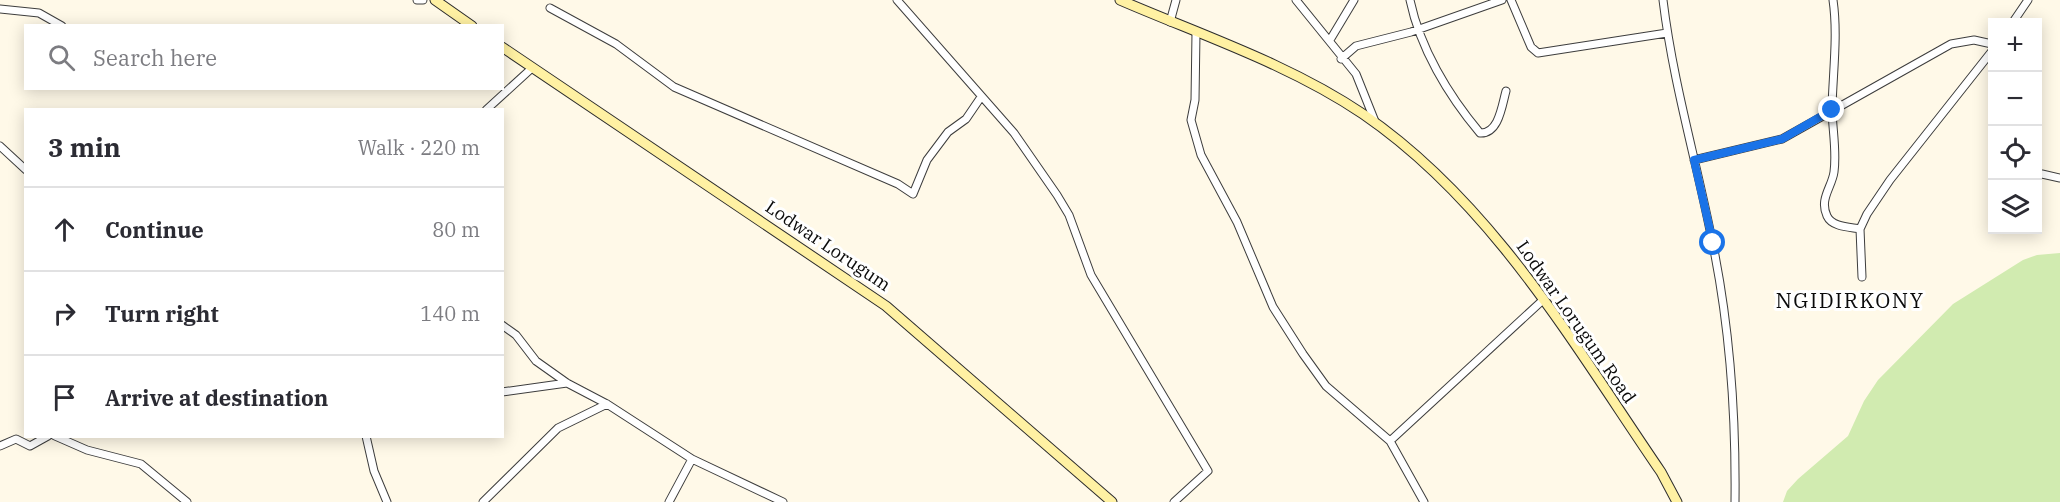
<!DOCTYPE html>
<html lang="en">
<head>
<meta charset="utf-8">
<style>
  :root { --surface:#fff; --page:#f7f7f7; --text:#2b2b33; --muted:#7c7c81; --line:#e1e1e2 }
  body { margin:0; font-family:"IBM Plex Serif",serif; background:var(--page); color:var(--text) }
  .controls { position:absolute; right:18px; top:18px; display:grid; overflow:hidden; border-radius:0px; box-shadow:0 3px 15px #0003 }
  .controls button { width:54px; height:54px; display:grid; place-items:center; padding:0; border:0; border-bottom:2px solid var(--line); background:var(--surface); color:var(--text); font:30px sans-serif }
  .stop { position:absolute; width:18px; height:18px; margin:-14px; border:4px solid #1a73e8; border-radius:50%; background:#fff }
  .stop.end { background:#1a73e8; border-color:#fff; box-shadow:0 2px 6px #0008 }
  .list { margin:0; padding:0; list-style:none }
  h2 { display:flex; justify-content:space-between; align-items:center; height:78px; margin:0; padding:0 24px; font-size:26px }
  h2 small { font-size:20px; font-weight:400; color:var(--muted) }
  .list li { display:grid; grid-template-columns:39px 1fr auto; gap:18px; align-items:center; box-sizing:border-box; height:84px; padding:0 24px; border-top:2px solid var(--line) }
  .list b { display:block; font-size:22px; white-space:nowrap }
  .list em { font-size:20px; font-style:normal; color:var(--muted) }
  .icon { flex:none; width:33px; height:33px; fill:none; stroke:currentColor; stroke-width:2; stroke-linecap:round; stroke-linejoin:round }
  .map { position:relative; flex:none; width:2060px; height:502px; overflow:hidden }
  .search { position:absolute; background:var(--surface); box-shadow:0 3px 15px #0003; left:24px; top:24px; width:480px; height:66px; display:flex; align-items:center; gap:15px; box-sizing:border-box; padding:0 21px; border-radius:0px; color:var(--muted); font-size:22px }
  .panel { position:absolute; background:var(--surface); box-shadow:0 3px 15px #0003; left:24px; top:108px; width:480px; height:330px; border-radius:0px }
  .map>svg:first-child { display:block }
  .green { fill:#d1ebb0 }
  .lines { fill:none; stroke-linecap:round; stroke-linejoin:round }
  .street-casing { stroke:#3d3d3d; stroke-width:9 }
  .secondary-casing { stroke:#2c2c2c; stroke-width:11 }
  .street { stroke:#fff; stroke-width:7 }
  .secondary { stroke:#fff1a3; stroke-width:9 }
  .route { stroke:#1a73e8; stroke-width:8 }
  .labels { text-anchor:middle; stroke-width:6; stroke-linejoin:round; paint-order:stroke }
  .street-label { font-size:18px; fill:#0a0a0a; stroke:#fff }
  .quarter-label { font-size:21px; letter-spacing:1.5px; fill:#0a0a0a; stroke:#fff }
</style>
</head>
<body>
<div class="map">
<svg width="2060" height="502" viewBox="0 0 2060 502">
  <rect width="100%" height="100%" fill="#fff9e8"/>
  <path class="green" d="M2060,253V502H1783L1787,491L1798,479L1848,436L1864,401L1878,380L1953,304L2023,260L2037,255Z"/>
  <g class="lines">
    <g class="street-casing">
      <path id="street" d="M417,0H423
        M897,0L1014,133L1057,195L1069,215L1091,275L1208,471L1174,502
        M1296,0L1356,74L1376,124
        M1410,0C1420,48 1448,95 1480,133C1499,134 1502,105 1506,91
        M1511,0L1531,47L1538,53L1667,33
        M1663,0C1673,83 1697,163 1713,245C1730,329 1736,416 1735,502
        M1833,0C1838,34 1833,72 1832,107C1832,128 1837,150 1834,172C1832,187 1819,199 1827,216C1832,227 1849,227 1860,229
        M550,8L616,44L674,87L898,184L913,194L927,160L948,132L966,119L981,97
        M0,9L39,13L62,26
        M1170,22L1176,0
        M2013,22L2028,0
        M1196,33L1195,100L1191,120L1201,155L1237,222L1273,307L1303,354L1326,386L1390,441L1424,502
        M1330,40L1354,0
        M1341,59L1356,46L1411,32L1502,0
        M486,110L532,68
        M0,146L26,170
        M1694,160L1782,139L1951,44L1974,40L1992,44
        M2042,174L2060,178
        M1862,277L1860,229L1867,214L1890,180L1992,51
        M502,325L516,335L536,361L567,383L607,404L692,459L783,502
        M502,392L567,383
        M55,436L87,450L141,464L187,502
        M366,436L374,471L387,502
        M1390,441L1544,299
        M0,446L16,439L30,446L48,436
        M483,502L558,428L607,404
        M669,502L692,459"/>
    </g>
    <g class="secondary-casing">
      <path id="secondary" d="M435,0L472,26
        M1120,0C1201,35 1289,64 1363,114C1493,203 1574,345 1661,472L1677,502
        M502,47L886,306L1112,502"/>
    </g>
    <use href="#street" class="street"/>
    <use href="#secondary" class="secondary"/>
  </g>
  <g class="lines">
    <path class="route" d="M1713,243L1694,160L1782,139L1832,110"/>
  </g>
  <g class="labels">
    <g class="street-label">
      <text transform="translate(828 246) rotate(34)" y="6">Lodwar Lorugum</text>
      <text transform="translate(1576 322) rotate(55)" y="6">Lodwar Lorugum Road</text>
    </g>
    <g class="quarter-label">
      <text x="1850" y="308">NGIDIRKONY</text>
    </g>
  </g>
</svg>
<div class="controls">
<button>+</button>
<button>−</button>
<button><svg class="icon" aria-label="locate" viewBox="0 0 24 24"><circle cx="12" cy="12" r="6"/><path d="M12 2v4M12 18v4M2 12h4M18 12h4"/></svg></button>
<button><svg class="icon" aria-label="layers" viewBox="0 0 24 24"><path d="M12 4l9 5-9 5-9-5zM3 14l9 5 9-5"/></svg></button>
</div>
<div class="stop" style="left:1713px;top:243px"></div>
<div class="stop end" style="left:1832px;top:110px"></div>
<div class="search"><svg class="icon" aria-label="search" viewBox="0 0 24 24"><circle cx="10" cy="10" r="6"/><path d="M15 15l6 6"/></svg>Search here</div>
<section class="panel">
<h2>3 min<small>Walk · 220 m</small></h2>
<ul class="list">
<li><svg class="icon" aria-label="ahead" viewBox="0 0 24 24"><path d="M12 20V5M6 11l6-6 6 6"/></svg><div><b>Continue</b></div><em>80 m</em></li>
<li><svg class="icon" aria-label="right" viewBox="0 0 24 24"><path d="M7 20v-9h11M14 6l5 5-5 5"/></svg><div><b>Turn right</b></div><em>140 m</em></li>
<li><svg class="icon" aria-label="arrive" viewBox="0 0 24 24"><path d="M6 21V4h12l-3 4 3 4H6"/></svg><div><b>Arrive at destination</b></div></li>
</ul>
</section>
</div>
</body>
</html>
